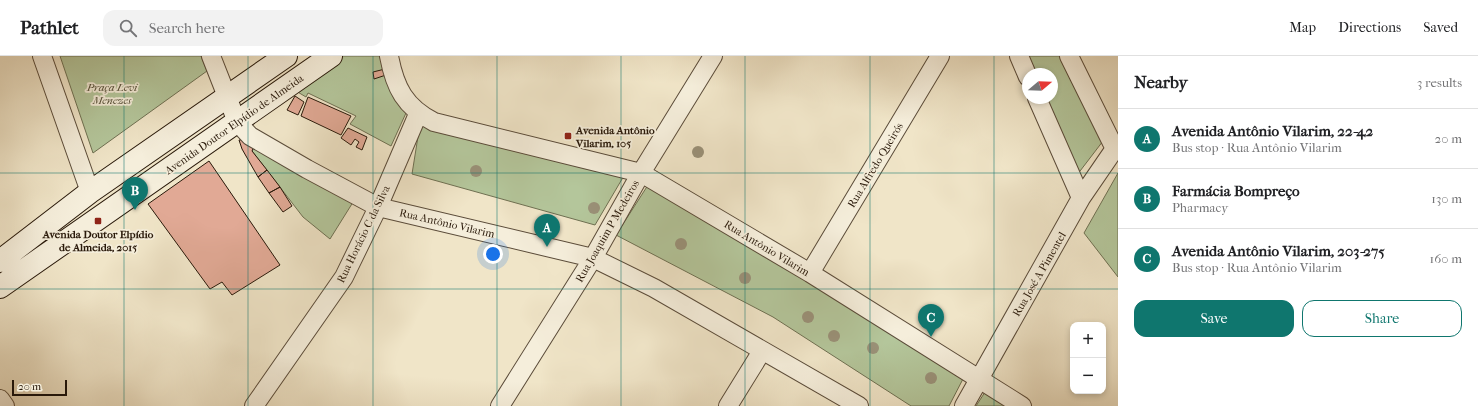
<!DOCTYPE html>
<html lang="en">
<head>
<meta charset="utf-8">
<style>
  :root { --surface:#fff; --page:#f2f2f2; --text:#202124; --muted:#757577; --line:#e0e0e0; --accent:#0f766e }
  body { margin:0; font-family:"IM FELL French Canon",serif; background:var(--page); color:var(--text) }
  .controls { position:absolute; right:12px; bottom:12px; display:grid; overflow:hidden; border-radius:8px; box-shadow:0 2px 6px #0003 }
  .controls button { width:36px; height:36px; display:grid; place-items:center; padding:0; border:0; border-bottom:1px solid var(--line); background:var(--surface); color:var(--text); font:20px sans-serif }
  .compass { position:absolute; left:1022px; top:12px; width:36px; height:36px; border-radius:50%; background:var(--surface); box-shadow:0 2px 6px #0003; rotate:71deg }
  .scale { position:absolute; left:12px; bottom:10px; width:55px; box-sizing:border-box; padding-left:4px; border:2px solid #29190a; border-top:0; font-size:11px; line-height:14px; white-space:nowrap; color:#29190a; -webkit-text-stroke:3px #f5eedb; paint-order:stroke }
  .you { position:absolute; left:493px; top:198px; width:14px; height:14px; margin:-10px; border:3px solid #fff; border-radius:50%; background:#1a73e8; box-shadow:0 0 0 6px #1a73e833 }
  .badge { display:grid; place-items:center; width:26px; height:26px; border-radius:50%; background:var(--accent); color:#fff; font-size:13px; font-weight:700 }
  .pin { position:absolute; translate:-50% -33px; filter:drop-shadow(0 1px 2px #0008) }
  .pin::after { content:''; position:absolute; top:21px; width:14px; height:12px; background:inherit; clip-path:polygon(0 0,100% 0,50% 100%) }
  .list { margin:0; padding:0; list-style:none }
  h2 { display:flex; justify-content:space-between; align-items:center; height:52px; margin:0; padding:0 16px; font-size:17px }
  h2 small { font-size:13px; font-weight:400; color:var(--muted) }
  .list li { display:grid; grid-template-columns:26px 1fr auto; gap:12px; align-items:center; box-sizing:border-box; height:60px; padding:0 16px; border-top:1px solid var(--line) }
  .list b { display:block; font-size:15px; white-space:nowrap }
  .list p { margin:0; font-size:13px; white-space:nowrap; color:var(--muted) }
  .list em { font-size:13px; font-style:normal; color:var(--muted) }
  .actions { display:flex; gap:8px; padding:12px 16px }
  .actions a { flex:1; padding:9px 0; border:1px solid var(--accent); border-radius:12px; text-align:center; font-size:14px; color:var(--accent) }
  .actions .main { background:var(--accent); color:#fff }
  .icon { flex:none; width:22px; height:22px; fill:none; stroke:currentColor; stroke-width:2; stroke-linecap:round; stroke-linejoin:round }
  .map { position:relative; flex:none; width:1118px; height:350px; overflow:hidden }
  header { display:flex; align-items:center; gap:24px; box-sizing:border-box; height:56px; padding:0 20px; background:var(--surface); border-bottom:1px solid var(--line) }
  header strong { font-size:19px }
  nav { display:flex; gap:22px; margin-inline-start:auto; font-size:14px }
  .search { width:280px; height:36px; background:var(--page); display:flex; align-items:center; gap:10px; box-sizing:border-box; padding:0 14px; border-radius:12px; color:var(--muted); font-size:15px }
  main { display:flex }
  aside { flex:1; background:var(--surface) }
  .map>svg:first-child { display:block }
  .green { fill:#b4c69b; stroke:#6e7052 }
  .building { fill:#e1a995; stroke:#29190a }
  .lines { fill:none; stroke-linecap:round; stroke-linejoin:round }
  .street-casing { stroke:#5b4c3a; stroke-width:20 }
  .secondary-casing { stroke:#29190a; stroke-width:24 }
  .street { stroke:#f5eedb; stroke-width:18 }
  .secondary { stroke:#f5eedb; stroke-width:22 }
  .tree { fill:#9a9178 }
  .grid { fill:none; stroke:#0f766e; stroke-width:1; stroke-opacity:0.55 }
  .poi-dot { fill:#8f2418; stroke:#f5eedb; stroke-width:1.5 }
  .labels { text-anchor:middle; stroke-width:3.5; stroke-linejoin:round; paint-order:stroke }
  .park-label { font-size:11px; font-style:italic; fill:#534d36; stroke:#f5eedb }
  .street-label { font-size:11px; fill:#29190a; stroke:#f5eedb }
  .poi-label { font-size:11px; font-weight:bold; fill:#29190a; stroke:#f5eedb; text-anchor:start }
</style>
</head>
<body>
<header>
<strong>Pathlet</strong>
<div class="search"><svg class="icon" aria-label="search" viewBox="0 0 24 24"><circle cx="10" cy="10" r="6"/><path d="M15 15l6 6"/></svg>Search here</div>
<nav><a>Map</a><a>Directions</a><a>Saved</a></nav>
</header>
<main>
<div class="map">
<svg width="1118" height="350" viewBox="0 0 1118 350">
  <rect width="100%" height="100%" fill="#f0e5c8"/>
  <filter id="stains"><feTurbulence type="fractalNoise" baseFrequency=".005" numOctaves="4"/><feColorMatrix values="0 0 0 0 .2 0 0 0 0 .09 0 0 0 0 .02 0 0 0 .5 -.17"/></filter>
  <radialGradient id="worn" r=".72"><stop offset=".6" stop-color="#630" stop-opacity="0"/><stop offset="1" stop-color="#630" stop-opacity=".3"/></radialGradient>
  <path class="green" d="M60,0H201L207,15L93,97Z
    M337,0H385L406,57L391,90L350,68L356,60L308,37L306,41L291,32Z
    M1025,0H1062L1103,85L1077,119L1044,42H1052V18H1033Z
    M420,68L625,118L595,169L412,118Z
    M256,86L355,143L330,183L303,161L252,95Z
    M1118,117V221L1084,177Z
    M648,129L964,321L949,350H911L773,261L616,179Z
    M987,333L1014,350H976Z"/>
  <path class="building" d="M385,13L386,19L374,23L373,16Z
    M295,40L304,46L298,59L287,54Z
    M308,41L351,60L341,79L301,60Z
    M348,72L367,81L362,94L356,91L359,86L355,83L351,89L341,82Z
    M248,83L256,86L252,95L267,114L258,121L242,93L239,84Z
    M209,105L280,209L232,239L222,226L210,233L148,148Z
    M267,114L280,131L269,137L258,121Z
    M280,131L292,150L283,156L269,137Z"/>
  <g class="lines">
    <g class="street-casing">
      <path id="street" d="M42,0L90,136
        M211,0L237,66L250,80L307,113L378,151L593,202L654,232L859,350
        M389,0C395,32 405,51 434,66L641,117L810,217L1022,350
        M1019,0L1028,21
        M1069,0L1115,93
        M1037,42L1081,142
        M810,217L940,0
        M0,343L5,350
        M254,350L344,221L378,151L418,58
        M500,350L593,202L641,117L713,0
        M728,350L762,295
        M964,350L1081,142L1118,88"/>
    </g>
    <g class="secondary-casing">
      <path id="secondary" d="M0,205L90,136L286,0
        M0,231L331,0"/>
    </g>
    <use href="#street" class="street"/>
    <use href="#secondary" class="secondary"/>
  </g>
  <g class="tree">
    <circle cx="698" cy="96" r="6"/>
    <circle cx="476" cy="115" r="6"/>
    <circle cx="594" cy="152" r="6"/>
    <circle cx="681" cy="188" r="6"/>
    <circle cx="745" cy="222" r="6"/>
    <circle cx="808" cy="261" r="6"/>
    <circle cx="834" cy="280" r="6"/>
    <circle cx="873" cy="292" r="6"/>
    <circle cx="931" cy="322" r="6"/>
  </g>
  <path class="grid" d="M124,0V350M248,0V350M373,0V350M497,0V350M621,0V350M745,0V350M870,0V350M994,0V350M0,117H1118M0,233H1118"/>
  <g class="poi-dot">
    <rect x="564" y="76" width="8" height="8" rx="2"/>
    <rect x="94" y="161" width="8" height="8" rx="2"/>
  </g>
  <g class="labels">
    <g class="park-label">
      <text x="112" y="35">Praça Levi<tspan x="112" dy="13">Menezes</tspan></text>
    </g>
    <g class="street-label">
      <text transform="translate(234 68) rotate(-35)" y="4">Avenida Doutor Elpídio de Almeida</text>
      <text transform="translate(875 109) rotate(-59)" y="4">Rua Alfredo Queirós</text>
      <text transform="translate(447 167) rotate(13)" y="4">Rua Antônio Vilarim</text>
      <text transform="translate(607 175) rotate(-60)" y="4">Rua Joaquim P Medeiros</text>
      <text transform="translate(363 178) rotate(-64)" y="4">Rua Horácio C da Silva</text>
      <text transform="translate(767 192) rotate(31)" y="4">Rua Antônio Vilarim</text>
      <text transform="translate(1039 218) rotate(-60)" y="4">Rua José A Pimentel</text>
    </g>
    <g class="poi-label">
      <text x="576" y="78">Avenida Antônio<tspan x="576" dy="13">Vilarim, 105</tspan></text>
      <text x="98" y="182" text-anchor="middle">Avenida Doutor Elpídio<tspan x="98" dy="13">de Almeida, 2015</tspan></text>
    </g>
  </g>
  <rect width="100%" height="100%" filter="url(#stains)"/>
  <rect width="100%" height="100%" fill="url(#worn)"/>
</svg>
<div class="controls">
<button>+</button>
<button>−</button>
</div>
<svg class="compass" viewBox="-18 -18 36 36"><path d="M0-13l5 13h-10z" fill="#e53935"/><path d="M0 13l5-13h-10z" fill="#757577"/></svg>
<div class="scale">20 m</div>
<div class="you"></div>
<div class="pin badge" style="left:547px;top:191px">A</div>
<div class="pin badge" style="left:135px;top:154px">B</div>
<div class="pin badge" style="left:931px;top:281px">C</div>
</div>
<aside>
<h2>Nearby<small>3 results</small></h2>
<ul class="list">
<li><span class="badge">A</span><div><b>Avenida Antônio Vilarim, 22-42</b><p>Bus stop · Rua Antônio Vilarim</p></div><em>20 m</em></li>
<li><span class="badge">B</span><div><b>Farmácia Bompreço</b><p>Pharmacy</p></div><em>130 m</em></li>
<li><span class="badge">C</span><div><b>Avenida Antônio Vilarim, 203-275</b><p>Bus stop · Rua Antônio Vilarim</p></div><em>160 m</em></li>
</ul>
<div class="actions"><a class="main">Save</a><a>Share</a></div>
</aside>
</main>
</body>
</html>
